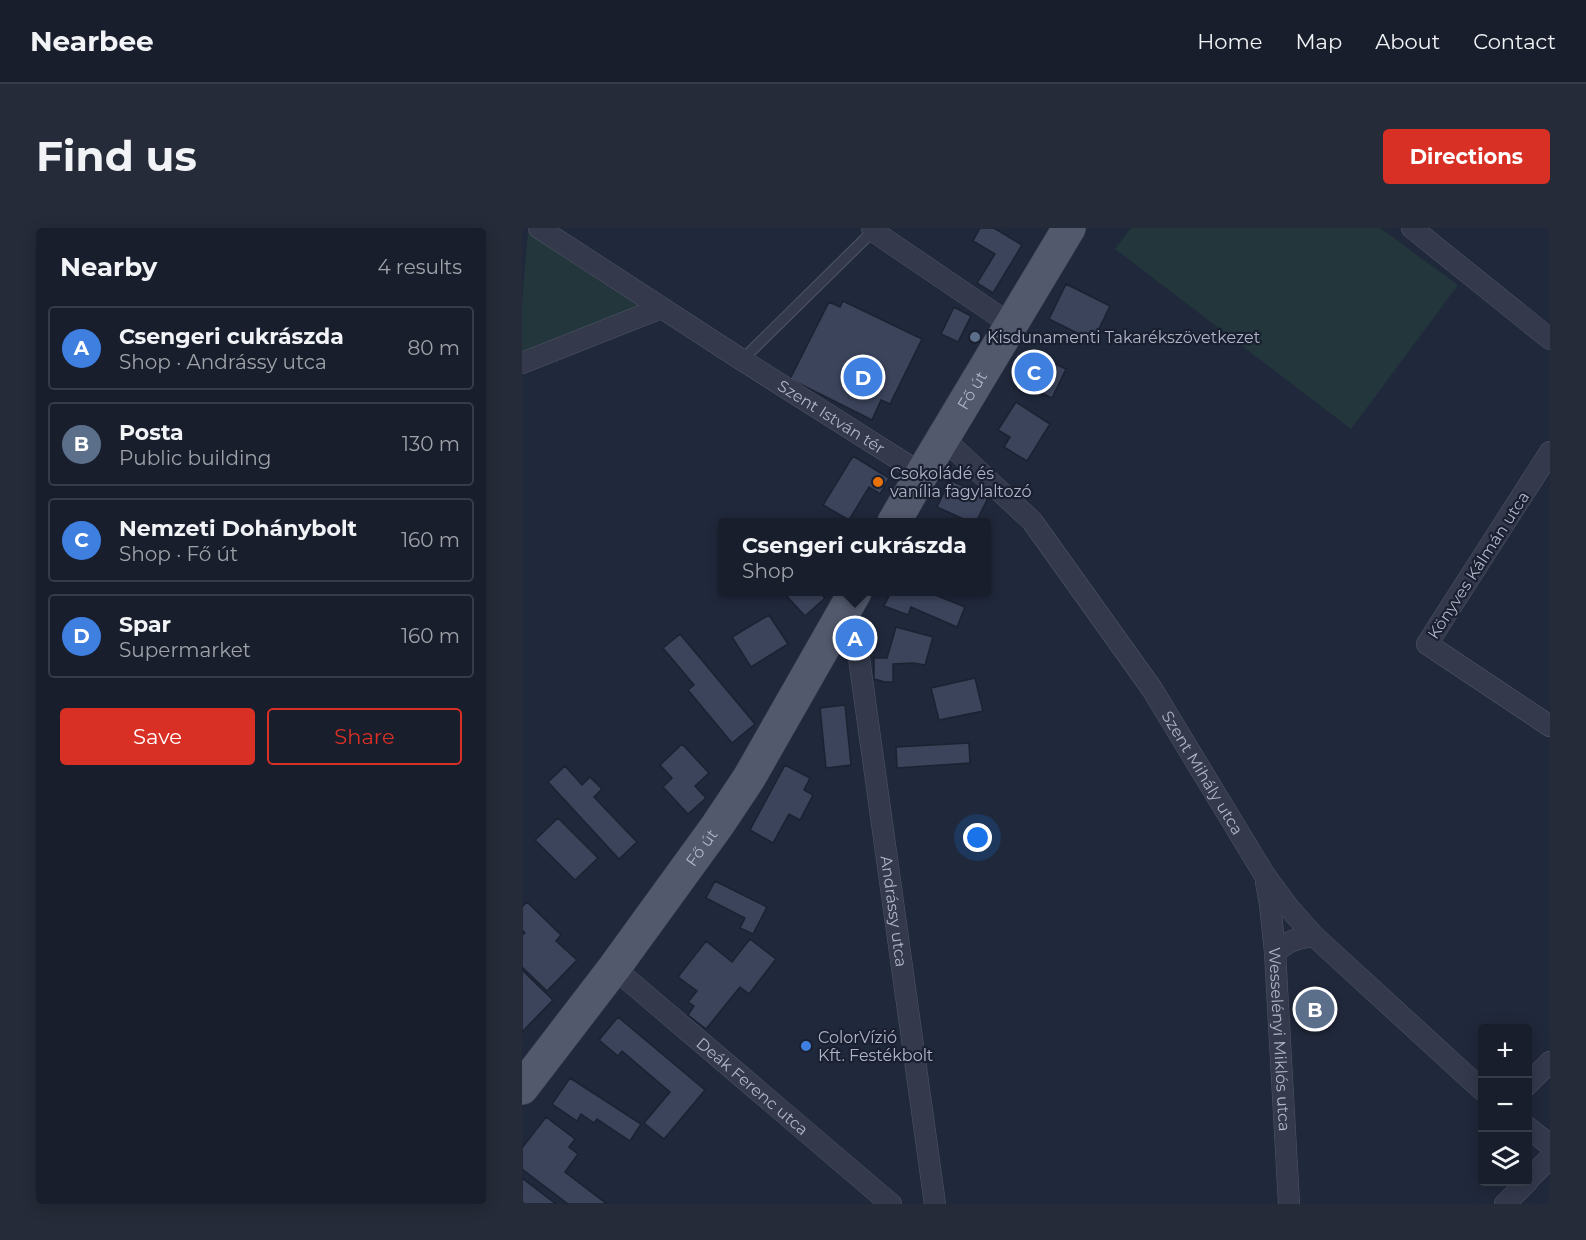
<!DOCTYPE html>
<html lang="en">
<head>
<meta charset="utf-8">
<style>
  :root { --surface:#181e2c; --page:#252b38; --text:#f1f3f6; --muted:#9fa2a9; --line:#363c48; --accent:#d93025 }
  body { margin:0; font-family:Montserrat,sans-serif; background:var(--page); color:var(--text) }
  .controls { position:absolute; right:18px; bottom:18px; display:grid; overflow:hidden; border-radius:6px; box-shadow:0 3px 15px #0003 }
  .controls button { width:54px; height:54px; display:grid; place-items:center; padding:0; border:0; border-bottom:2px solid var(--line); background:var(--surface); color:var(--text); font:30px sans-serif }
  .you { position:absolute; left:456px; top:610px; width:21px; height:21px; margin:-15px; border:4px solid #fff; border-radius:50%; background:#1a73e8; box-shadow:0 0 0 9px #1a73e833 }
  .badge { display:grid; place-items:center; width:39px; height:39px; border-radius:50%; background:var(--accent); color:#fff; font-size:20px; font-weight:700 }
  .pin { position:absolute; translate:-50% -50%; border:3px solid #fff; box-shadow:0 2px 6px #0006 }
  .popup { position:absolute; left:196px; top:290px; width:273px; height:78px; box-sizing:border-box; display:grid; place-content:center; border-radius:6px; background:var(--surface); filter:drop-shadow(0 2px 4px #0005); font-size:20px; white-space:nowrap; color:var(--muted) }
  .popup b { font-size:22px; color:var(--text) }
  .popup::after { content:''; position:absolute; left:50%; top:100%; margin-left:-12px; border:12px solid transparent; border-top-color:var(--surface) }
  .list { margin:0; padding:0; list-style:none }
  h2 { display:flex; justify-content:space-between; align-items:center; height:78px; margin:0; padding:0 24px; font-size:26px }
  h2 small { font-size:20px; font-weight:400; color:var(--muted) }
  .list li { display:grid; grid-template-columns:39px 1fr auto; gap:18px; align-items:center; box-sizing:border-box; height:84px; margin:0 12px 12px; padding:0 12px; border:2px solid var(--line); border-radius:6px }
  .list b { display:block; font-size:22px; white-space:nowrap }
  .list p { margin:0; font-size:20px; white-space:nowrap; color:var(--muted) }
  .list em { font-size:20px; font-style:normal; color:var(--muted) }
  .actions { display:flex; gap:12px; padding:18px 24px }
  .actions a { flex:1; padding:14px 0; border:2px solid var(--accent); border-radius:6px; text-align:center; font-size:21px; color:var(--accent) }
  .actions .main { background:var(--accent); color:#fff }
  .icon { flex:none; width:33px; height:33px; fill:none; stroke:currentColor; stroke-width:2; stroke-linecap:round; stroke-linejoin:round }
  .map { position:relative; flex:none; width:1028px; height:976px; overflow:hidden; border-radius:6px }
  header { display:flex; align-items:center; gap:36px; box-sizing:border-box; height:84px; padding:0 30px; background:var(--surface); border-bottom:2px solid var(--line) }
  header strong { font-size:28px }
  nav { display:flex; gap:33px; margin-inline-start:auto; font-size:21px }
  .intro { display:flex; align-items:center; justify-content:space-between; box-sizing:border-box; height:144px; padding:0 36px }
  h1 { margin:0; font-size:42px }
  .button { padding:15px 27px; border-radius:6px; background:var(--accent); color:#fff; font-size:21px; font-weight:700 }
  main { display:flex; gap:36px; padding:0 36px }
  aside { flex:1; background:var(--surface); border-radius:6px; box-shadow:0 3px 15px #0003 }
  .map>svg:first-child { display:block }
  .green { fill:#22363c }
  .building { fill:#3c445c; stroke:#1b2232; stroke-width:1.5 }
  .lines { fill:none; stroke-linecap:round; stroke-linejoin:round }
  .lane-casing { stroke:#4f5566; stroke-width:12 }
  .street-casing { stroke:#4f5566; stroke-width:22 }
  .primary-casing { stroke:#3d4455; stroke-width:34 }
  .lane { stroke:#343a4c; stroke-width:10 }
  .street { stroke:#343a4c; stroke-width:21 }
  .primary { stroke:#52596c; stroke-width:33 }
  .service-dot { fill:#5c6f8a; stroke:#1a2030; stroke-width:2 }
  .food-dot { fill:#e8710a; stroke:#1a2030; stroke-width:2 }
  .shop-dot { fill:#3f7fe0; stroke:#1a2030; stroke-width:2 }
  .labels { text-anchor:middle; stroke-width:4.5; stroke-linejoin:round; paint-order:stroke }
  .poi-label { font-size:16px; fill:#afb5c8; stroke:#1a2030; text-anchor:start }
  .street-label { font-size:16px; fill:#afb5c8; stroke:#1a2030 }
</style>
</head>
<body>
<header>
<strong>Nearbee</strong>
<nav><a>Home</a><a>Map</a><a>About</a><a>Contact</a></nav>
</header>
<div class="intro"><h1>Find us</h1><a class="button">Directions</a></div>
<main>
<aside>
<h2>Nearby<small>4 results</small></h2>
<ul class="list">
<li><span class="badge" style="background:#3f7fe0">A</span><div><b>Csengeri cukrászda</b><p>Shop · Andrássy utca</p></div><em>80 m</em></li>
<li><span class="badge" style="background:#5c6f8a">B</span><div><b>Posta</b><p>Public building</p></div><em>130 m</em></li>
<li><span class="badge" style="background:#3f7fe0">C</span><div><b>Nemzeti Dohánybolt</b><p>Shop · Fő út</p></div><em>160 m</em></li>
<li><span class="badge" style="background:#3f7fe0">D</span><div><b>Spar</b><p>Supermarket</p></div><em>160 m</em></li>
</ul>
<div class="actions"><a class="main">Save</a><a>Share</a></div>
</aside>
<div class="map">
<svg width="1028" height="976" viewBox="0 0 1028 976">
  <rect width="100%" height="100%" fill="#20283b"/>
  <path class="green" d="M609,0H858L936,57L829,201L593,21Z
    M6,4L43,30L119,79L0,124V73Z"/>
  <path class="building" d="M458,0H472L500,17L471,65L455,55L473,26L451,13Z
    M544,56L588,78L571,113L527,91Z
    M321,73L400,111L368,176L359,172L350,192L268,151L307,74L318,79Z
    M432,79L449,88L436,114L419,106Z
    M510,125L544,141L530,170L497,155Z
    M494,174L528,196L505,233L482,219L488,209L476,202Z
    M331,228L367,250L358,266L347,259L327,292L301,277Z
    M428,252L466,270L454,294H448L415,279Z
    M261,364H297L303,370L283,388Z
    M369,364H406L443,379L435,399L389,379L386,387L362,378Z
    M247,387L266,416L229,439L210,409Z
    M374,399L411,409L403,437L391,435L371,436V454H363L352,451V430H365Z
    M158,406L233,496L210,515L166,462L172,457L141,420Z
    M453,450L461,483L417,492L409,460Z
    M323,477L329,537L304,540L298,480Z
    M447,515L448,535L375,540L374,519Z
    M160,516L187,545L173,558L184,570L166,586L141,559L150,550L138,537Z
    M263,537L288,550L282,562L291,567L278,592L267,586L251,615L228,602Z
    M43,538L60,557L68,549L80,561L72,569L115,614L97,631L26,554Z
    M36,590L76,630L53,652L13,612Z
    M193,653L245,679L231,706L218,700L223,690L184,670Z
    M5,674L39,707L34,713L55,732L25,763L0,739V707L3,705L0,702V679Z
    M228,711L254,731L227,766L218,759L184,801L166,787L172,778L166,774L175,763L156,749L184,713L210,734Z
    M0,742L31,772L0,804Z
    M96,789L183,862L142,911L122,895L148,864L100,823L96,828L77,812Z
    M48,850L119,896L108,913L75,891L72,895L59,886L55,893L30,876Z
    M24,889L53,911L47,919L56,926L43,944L85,976H46L0,941V920Z
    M0,950L34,976H0Z"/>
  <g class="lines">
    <g class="lane-casing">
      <path id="lane" d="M220,132L351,3"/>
    </g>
    <g class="street-casing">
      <g id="street">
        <path id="s1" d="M17,0L220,132L400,246"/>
        <path d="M350,0L351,3L488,96"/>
        <path d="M890,0L1028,111"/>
        <path d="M0,135L139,80"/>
        <path id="s2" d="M421,210L510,293L630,461L742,646L767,680L792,708L960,862"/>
        <path d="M1028,224L905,416L1028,498"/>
        <path id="s3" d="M313,399L336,423L413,976"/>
        <path id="s4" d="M744,654L748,676L753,724L767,976"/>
        <path d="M753,724C767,713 774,710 792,708"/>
        <path id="s5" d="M92,740L369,976"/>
        <path d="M1005,857L1028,834"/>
        <path d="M1005,899L1028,917"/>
        <path d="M1005,953L1028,930"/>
        <path d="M983,976L1005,954"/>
      </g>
    </g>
    <g class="primary-casing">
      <g id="primary">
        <path id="s6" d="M372,294L405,237L547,0"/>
        <path id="s7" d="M0,860L92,740L195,598L227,550L333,364"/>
      </g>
    </g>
    <use href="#lane" class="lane"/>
    <use href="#street" class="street"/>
    <use href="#primary" class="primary"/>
  </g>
  <circle class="service-dot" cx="453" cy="109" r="6"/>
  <circle class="food-dot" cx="356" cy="254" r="6"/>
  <circle class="shop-dot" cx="284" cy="818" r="6"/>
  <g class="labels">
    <g class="poi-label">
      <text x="465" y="115">Kisdunamenti Takarékszövetkezet</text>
      <text x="368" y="251">Csokoládé és<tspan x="368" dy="18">vanília fagylaltozó</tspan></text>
      <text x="296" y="815">ColorVízió<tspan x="296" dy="18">Kft. Festékbolt</tspan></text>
    </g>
    <g class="street-label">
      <text dy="6" stroke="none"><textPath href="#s6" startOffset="153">Fő út</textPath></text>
      <text dy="6" stroke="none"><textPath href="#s1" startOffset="348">Szent István tér</textPath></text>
      <text transform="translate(956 337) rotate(-57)" y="6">Könyves Kálmán utca</text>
      <text dy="6" stroke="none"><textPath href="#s2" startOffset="426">Szent Mihály utca</textPath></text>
      <text dy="6" stroke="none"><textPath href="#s7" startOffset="300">Fő út</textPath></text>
      <text dy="6" stroke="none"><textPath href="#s3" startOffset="296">Andrássy utca</textPath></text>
      <text dy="6" stroke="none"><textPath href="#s4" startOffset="158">Wesselényi Miklós utca</textPath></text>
      <text dy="6" stroke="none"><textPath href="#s5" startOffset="182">Deák Ferenc utca</textPath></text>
    </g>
  </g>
</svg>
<div class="controls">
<button>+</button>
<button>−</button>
<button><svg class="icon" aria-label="layers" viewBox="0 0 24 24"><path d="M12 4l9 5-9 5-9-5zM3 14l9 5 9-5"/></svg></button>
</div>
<div class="you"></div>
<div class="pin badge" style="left:333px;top:410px;background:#3f7fe0">A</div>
<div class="popup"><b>Csengeri cukrászda</b>Shop</div>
<div class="pin badge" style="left:793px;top:781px;background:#5c6f8a">B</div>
<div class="pin badge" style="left:512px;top:144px;background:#3f7fe0">C</div>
<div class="pin badge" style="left:341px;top:149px;background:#3f7fe0">D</div>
</div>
</main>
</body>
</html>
